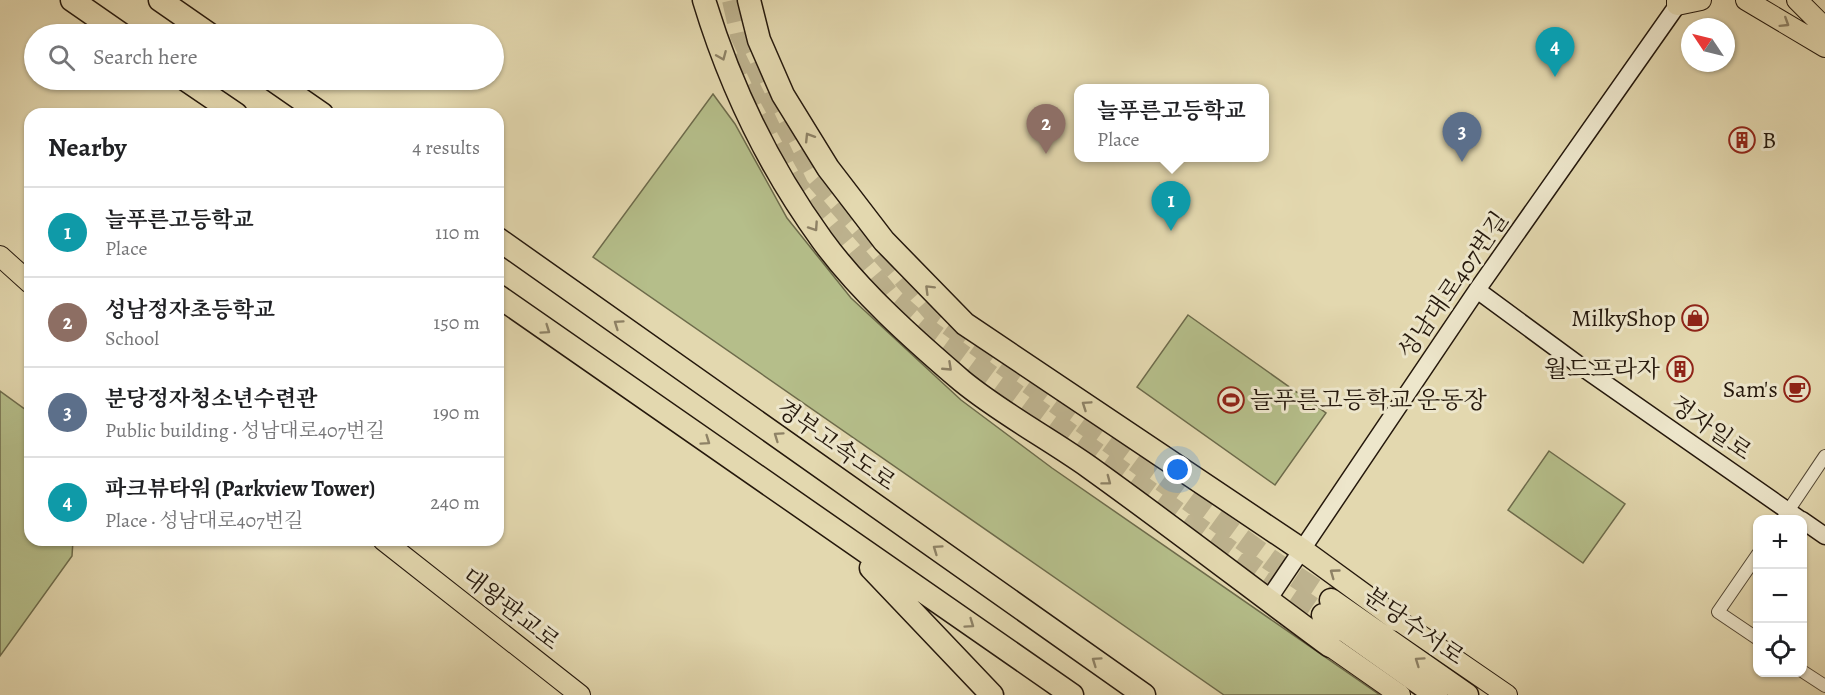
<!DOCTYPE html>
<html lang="en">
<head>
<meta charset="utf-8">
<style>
  :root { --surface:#fff; --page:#f2f2f2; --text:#202124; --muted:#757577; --line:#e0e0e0; --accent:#7c3aed }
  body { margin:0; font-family:Alegreya,"Noto Serif KR",serif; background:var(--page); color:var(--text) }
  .controls { position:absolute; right:18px; bottom:18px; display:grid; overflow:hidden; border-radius:12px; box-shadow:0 2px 4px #0004 }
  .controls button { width:54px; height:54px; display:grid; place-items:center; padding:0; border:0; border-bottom:2px solid var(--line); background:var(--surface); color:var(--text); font:30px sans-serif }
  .compass { position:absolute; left:1681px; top:18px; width:54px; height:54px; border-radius:50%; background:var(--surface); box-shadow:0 2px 4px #0004; rotate:305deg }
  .you { position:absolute; left:1178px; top:470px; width:21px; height:21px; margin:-15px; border:4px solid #fff; border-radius:50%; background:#1a73e8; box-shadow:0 0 0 9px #1a73e833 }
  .badge { display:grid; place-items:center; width:39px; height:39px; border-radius:50%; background:var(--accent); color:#fff; font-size:20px; font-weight:700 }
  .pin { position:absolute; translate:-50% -50px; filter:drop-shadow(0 2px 3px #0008) }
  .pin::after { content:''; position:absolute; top:32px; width:21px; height:18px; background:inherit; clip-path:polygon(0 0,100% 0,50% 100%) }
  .popup { position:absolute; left:1074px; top:84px; width:195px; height:78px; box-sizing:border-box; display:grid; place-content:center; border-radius:12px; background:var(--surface); filter:drop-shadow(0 2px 4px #0005); font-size:20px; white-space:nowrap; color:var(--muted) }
  .popup b { font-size:22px; color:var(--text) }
  .popup::after { content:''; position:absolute; left:50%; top:100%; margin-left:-12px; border:12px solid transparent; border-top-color:var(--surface) }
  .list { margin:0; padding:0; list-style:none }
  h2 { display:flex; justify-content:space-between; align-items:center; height:78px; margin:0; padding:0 24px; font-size:26px }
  h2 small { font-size:20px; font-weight:400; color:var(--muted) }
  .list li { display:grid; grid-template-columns:39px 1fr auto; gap:18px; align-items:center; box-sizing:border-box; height:90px; padding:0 24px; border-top:2px solid var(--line) }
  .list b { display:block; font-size:22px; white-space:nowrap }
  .list p { margin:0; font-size:20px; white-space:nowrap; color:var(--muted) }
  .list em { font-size:20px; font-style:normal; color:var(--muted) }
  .icon { flex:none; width:33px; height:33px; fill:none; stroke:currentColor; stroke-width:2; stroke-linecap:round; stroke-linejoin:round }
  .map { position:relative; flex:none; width:1825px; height:695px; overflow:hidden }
  .search { position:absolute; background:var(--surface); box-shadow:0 2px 4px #0004; left:24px; top:24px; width:480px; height:66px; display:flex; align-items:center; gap:15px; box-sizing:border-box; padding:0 21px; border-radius:33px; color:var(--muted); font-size:22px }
  .panel { position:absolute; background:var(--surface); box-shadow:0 2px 4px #0004; left:24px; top:108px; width:480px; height:438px; border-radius:18px }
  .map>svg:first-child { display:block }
  .green { fill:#b5be8a; stroke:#6d6b4b; stroke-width:1.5 }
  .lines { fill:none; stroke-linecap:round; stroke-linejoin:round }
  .highway-tunnel { stroke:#bdb28e; stroke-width:22; stroke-dasharray:22 11; stroke-linecap:butt }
  .street-casing { stroke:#544835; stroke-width:14 }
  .secondary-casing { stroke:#25180c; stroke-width:19 }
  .primary-casing { stroke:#25180c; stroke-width:22 }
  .highway-casing { stroke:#25180c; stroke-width:25 }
  .street { stroke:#ede6cb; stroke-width:12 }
  .secondary { stroke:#ede6cb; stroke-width:16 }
  .primary { stroke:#e3d8af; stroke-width:20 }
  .highway { stroke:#e3d8af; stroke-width:22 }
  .oneway { stroke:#8e8266 }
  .labels { text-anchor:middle; stroke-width:6; stroke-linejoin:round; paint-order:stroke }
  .poi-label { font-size:24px; fill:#25180c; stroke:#ede6cb; text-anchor:end }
  .street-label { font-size:24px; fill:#25180c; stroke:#ede6cb }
</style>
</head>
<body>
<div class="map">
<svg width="1825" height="695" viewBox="0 0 1825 695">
  <rect width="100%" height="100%" fill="#e3d8af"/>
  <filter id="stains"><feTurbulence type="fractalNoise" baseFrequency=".00333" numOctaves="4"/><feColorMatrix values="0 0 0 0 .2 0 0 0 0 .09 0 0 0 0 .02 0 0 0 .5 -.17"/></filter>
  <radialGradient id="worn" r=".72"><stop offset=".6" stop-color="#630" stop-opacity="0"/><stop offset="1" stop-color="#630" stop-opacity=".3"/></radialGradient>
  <path class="green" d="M713,94L735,124L787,218L851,298L961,400L1052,468L1380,695H1224L593,257Z
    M1188,315L1326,413L1275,485L1137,387Z
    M0,391L30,413V540H73L72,556L0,656Z
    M1549,451L1625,504L1583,563L1508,510Z"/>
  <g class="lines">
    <path class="highway-tunnel" d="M733,0L741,35L770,97L813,175L936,315L1269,559L1331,600
      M734,55L798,187L892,299L925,328L1259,572L1323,615"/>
    <g class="street-casing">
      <path id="street" d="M1782,520L1825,456
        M1758,554L1718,612L1758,639
        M1802,671L1825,686"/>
    </g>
    <g class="secondary-casing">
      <path id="secondary" d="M1477,290L1583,368L1801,520
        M1802,520L1825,536
        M1268,600L1477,290L1681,0"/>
    </g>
    <g class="primary-casing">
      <path id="primary" d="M1677,0V5L1701,0
        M1746,0L1825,47
        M1797,0L1825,28
        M0,256L30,283
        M383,540L580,695
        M1398,620L1507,695
        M1330,646L1400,695"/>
    </g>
    <g class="highway-casing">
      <path id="highway" d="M72,0L121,34
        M160,0L209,34
        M704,0C730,86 769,167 822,240C859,291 914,340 962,381C1001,413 1048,438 1089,467C1170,525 1250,587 1330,646
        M749,0L759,40L783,95L828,168L884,241L965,324L1302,550L1398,620
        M186,80L236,114
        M273,80L322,114
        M498,239L1144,695
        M498,296L1072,695
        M871,568L992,695
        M1331,600L1467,695
        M1323,615L1436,695"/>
    </g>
    <use href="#street" class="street"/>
    <use href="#secondary" class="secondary"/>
    <use href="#primary" class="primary"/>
    <use href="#highway" class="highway"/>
  </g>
  <defs><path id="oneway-chevron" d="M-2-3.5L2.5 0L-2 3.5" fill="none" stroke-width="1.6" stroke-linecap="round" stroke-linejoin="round" transform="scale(1.5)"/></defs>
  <g class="oneway">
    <use href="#oneway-chevron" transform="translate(1785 23) rotate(32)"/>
    <use href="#oneway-chevron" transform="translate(722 56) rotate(67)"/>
    <use href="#oneway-chevron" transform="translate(809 137) rotate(-122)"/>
    <use href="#oneway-chevron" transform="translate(814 227) rotate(56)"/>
    <use href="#oneway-chevron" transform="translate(929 289) rotate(-135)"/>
    <use href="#oneway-chevron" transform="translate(618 324) rotate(-145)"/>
    <use href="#oneway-chevron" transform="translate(546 330) rotate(35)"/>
    <use href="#oneway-chevron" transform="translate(948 367) rotate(43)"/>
    <use href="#oneway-chevron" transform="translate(1086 405) rotate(-146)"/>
    <use href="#oneway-chevron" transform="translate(778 436) rotate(-145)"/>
    <use href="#oneway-chevron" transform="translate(706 441) rotate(35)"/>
    <use href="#oneway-chevron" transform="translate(1107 481) rotate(37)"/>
    <use href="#oneway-chevron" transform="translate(937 549) rotate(-145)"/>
    <use href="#oneway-chevron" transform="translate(1334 573) rotate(-144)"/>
    <use href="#oneway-chevron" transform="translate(970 624) rotate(35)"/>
    <use href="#oneway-chevron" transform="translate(1096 661) rotate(-145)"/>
    <use href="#oneway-chevron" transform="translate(1419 661) rotate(-145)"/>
  </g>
  <defs>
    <g id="building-ring" transform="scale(1.35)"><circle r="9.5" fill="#ede6cb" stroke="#8f2418" stroke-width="1.5"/><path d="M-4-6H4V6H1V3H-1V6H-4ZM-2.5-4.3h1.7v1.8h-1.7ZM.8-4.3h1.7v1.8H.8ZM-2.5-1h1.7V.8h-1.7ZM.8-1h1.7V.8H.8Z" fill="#8f2418"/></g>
    <g id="shop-ring" transform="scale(1.35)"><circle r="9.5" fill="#ede6cb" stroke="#8f2418" stroke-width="1.5"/><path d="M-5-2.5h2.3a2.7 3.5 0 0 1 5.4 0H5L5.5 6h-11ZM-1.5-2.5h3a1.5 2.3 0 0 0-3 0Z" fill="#8f2418"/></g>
    <g id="cafe-ring" transform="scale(1.35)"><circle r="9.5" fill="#ede6cb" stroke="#8f2418" stroke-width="1.5"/><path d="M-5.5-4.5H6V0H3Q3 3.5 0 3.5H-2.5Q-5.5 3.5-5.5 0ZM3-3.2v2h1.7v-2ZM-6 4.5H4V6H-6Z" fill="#8f2418"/></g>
    <g id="stadium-ring" transform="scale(1.35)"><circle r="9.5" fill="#ede6cb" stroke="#8f2418" stroke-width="1.5"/><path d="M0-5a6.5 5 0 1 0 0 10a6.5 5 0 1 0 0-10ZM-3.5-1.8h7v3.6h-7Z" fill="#8f2418"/></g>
  </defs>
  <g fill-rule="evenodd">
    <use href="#building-ring" x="1742" y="140"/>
    <use href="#shop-ring" x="1695" y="318"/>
    <use href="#building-ring" x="1680" y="369"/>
    <use href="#cafe-ring" x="1797" y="389"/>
    <use href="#stadium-ring" x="1231" y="400"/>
  </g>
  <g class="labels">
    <g class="poi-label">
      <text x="1762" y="148" text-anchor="start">B</text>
      <text x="1676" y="326">MilkyShop</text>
      <text x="1660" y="377">월드프라자</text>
      <text x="1778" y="397">Sam's</text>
      <text x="1250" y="408" text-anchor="start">늘푸른고등학교 운동장</text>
    </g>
    <g class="street-label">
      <text transform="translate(1453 285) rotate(-55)" y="8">성남대로407번길</text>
      <text transform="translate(1711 428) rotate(35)" y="8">정자일로</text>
      <text transform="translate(836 445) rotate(35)" y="8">경부고속도로</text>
      <text transform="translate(511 609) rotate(38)" y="8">대왕판교로</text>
      <text transform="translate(1414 626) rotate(35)" y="8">분당수서로</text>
    </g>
  </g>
  <rect width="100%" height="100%" filter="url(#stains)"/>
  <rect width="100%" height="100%" fill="url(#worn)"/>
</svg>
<div class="controls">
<button>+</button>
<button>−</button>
<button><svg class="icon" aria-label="locate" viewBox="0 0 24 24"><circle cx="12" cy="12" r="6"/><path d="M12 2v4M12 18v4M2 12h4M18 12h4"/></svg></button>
</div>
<svg class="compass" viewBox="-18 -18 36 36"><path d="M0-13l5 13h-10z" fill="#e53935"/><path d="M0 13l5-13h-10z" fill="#757577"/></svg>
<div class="you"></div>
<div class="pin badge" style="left:1171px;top:231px;background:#0f9aa8">1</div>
<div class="popup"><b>늘푸른고등학교</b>Place</div>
<div class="pin badge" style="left:1046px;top:154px;background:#8d6e63">2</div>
<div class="pin badge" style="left:1462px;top:162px;background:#5c6f8a">3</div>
<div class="pin badge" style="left:1555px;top:77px;background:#0f9aa8">4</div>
<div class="search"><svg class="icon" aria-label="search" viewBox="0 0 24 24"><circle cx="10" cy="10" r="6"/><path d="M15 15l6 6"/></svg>Search here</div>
<section class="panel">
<h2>Nearby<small>4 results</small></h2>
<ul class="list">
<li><span class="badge" style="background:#0f9aa8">1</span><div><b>늘푸른고등학교</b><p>Place</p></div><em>110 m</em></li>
<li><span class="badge" style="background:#8d6e63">2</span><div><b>성남정자초등학교</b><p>School</p></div><em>150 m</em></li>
<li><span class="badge" style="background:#5c6f8a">3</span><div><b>분당정자청소년수련관</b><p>Public building · 성남대로407번길</p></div><em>190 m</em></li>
<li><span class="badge" style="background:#0f9aa8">4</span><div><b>파크뷰타워 (Parkview Tower)</b><p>Place · 성남대로407번길</p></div><em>240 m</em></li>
</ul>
</section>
</div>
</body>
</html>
